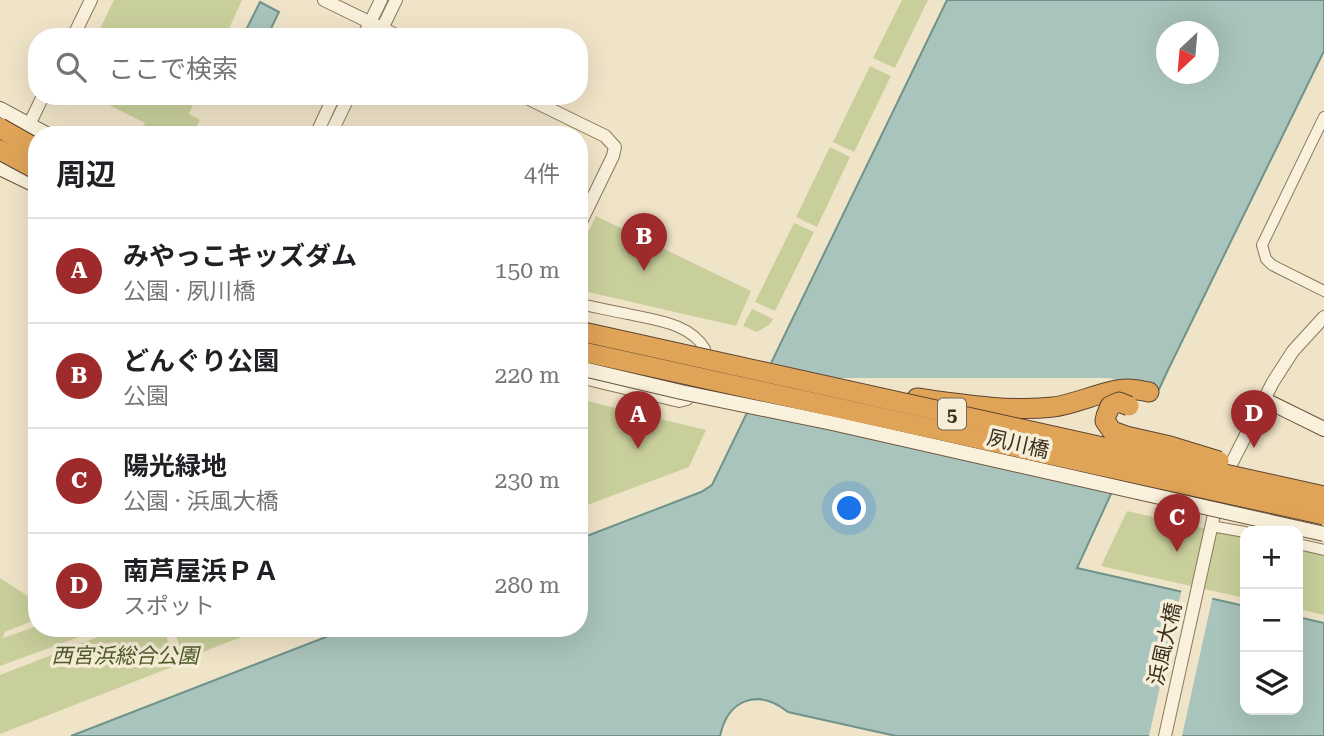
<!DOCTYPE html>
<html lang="ja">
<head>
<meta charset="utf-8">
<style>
  :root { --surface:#fff; --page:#f6f6f6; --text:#202124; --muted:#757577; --line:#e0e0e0; --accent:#9e2a2b }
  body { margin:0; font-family:"Roboto Serif","Noto Sans JP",serif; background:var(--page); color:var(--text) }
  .controls { position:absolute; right:21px; bottom:21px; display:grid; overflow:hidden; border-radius:14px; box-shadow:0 7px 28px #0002 }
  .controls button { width:63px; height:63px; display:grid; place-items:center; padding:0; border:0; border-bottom:2px solid var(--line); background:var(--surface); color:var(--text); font:35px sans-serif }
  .compass { position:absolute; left:1156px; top:21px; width:63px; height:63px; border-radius:50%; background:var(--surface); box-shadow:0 7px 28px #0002; rotate:206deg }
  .you { position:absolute; left:850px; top:509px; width:24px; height:24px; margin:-18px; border:5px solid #fff; border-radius:50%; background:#1a73e8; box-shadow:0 0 0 10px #1a73e833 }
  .badge { display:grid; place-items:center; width:46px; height:46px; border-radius:50%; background:var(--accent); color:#fff; font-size:23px; font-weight:700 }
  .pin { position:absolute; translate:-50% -58px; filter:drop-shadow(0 2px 4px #0008) }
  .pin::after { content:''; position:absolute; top:37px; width:24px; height:21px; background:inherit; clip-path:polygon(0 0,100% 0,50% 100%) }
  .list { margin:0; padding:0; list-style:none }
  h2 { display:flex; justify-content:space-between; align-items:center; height:91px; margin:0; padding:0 28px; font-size:30px }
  h2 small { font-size:23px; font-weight:400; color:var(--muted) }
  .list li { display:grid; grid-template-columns:46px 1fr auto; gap:21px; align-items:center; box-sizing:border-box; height:105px; padding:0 28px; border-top:2px solid var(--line) }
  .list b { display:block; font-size:26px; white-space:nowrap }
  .list p { margin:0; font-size:23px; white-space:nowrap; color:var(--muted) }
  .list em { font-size:23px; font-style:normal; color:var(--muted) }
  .icon { flex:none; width:38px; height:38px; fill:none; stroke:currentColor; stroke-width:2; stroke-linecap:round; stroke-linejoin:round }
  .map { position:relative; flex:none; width:1324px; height:736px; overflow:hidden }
  .search { position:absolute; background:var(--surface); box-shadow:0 7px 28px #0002; left:28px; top:28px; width:560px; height:77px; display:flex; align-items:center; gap:18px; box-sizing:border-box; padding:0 24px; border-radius:28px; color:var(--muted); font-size:26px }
  .panel { position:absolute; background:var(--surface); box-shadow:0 7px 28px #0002; left:28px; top:126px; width:560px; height:511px; border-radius:28px }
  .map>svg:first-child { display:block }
  .green { fill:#c9cf9b }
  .water { fill:#a9c4bc; stroke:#6f938a; stroke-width:2; fill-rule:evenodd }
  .pier { fill:#f0e4c8 }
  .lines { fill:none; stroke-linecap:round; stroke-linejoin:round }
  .minor-casing { stroke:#8d765c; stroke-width:12 }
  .tertiary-casing { stroke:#8d765c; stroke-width:14 }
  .secondary-casing { stroke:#6f573f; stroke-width:16 }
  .motorway-casing { stroke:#5b4430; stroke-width:21 }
  .minor { stroke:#faf1dc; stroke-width:10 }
  .tertiary { stroke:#faf1dc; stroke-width:12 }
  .secondary { stroke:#faf1dc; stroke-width:14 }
  .motorway { stroke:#e0a458; stroke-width:19 }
  .secondary-bridge-casing { stroke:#6f573f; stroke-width:16; stroke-linecap:butt }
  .motorway-bridge-casing { stroke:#5b4430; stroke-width:21; stroke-linecap:butt }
  .secondary-bridge { stroke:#faf1dc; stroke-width:14 }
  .motorway-bridge { stroke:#e0a458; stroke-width:19 }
  .labels { text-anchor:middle; stroke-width:7; stroke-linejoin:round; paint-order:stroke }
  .shield { fill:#f7eed8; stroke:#756857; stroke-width:2 }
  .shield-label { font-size:19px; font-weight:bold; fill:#3d2e20 }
  .street-label { font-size:21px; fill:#3d2e20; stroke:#f7eed8 }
  .park-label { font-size:21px; font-style:italic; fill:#4d5a26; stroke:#f7eed8 }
</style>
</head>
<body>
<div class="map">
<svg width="1324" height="736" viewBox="0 0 1324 736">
  <rect width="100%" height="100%" fill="#f0e4c8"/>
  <path class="green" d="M114,0H242L225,37H96Z
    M902,0H928L895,68L873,58Z
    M870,66L891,76L854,152L833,142Z
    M106,96H197L189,114L200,120L192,135H139L145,123L103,102Z
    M830,147L850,157L817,227L796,217Z
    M596,216L751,291L736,326L579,290V251Z
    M794,223L814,232L775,311L755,302Z
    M752,309L773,319L770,324L757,332L743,326Z
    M579,399L706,430L689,467L579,508Z
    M1127,511L1245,537V598L1101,566Z
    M1298,548L1324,554V615L1298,609Z
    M0,578L37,602V619L5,632L3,638L37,626V628H103L0,666Z
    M121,628H163L177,665L0,734V675Z
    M173,628H264L185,659Z"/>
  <path class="water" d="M947,0H1324V51L1167,372L1077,568L1245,606V710H1298V617L1324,623V736H896L788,712C758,688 728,699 720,736H71L349,628H579V539L701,492L712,485ZM1166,32H1208V74H1166Z
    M260,2L279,12L267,37H249L244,34Z"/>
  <path class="pier" d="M768,362L837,378H1109L1162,391L1121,480L750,398Z
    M1182,588L1213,595L1182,736H1149Z"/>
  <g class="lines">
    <g class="minor-casing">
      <path id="minor" d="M1324,117L1262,245L1266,259L1272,265L1324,291
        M579,304C595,307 611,311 628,314C654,320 690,323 705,349L702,363
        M579,378L679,402L687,400L695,392
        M1211,526L1245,532
        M1298,544L1324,550"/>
    </g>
    <g class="tertiary-casing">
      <path id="tertiary" d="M324,0L400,37
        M73,37L91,0
        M363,37L381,0
        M378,37L396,0
        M523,96L605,136L615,147L613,156L579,226
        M29,125L43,96
        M316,135L334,96
        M330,135L349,96
        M1223,480L1273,382L1293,351L1324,317
        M1165,736L1217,501"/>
    </g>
    <g class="secondary-casing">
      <path id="secondary" d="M0,109L48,135
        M0,168L37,186
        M1263,399L1324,429"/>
    </g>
    <g class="motorway-casing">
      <path id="motorway" d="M917,398C960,404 1010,412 1053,407C1077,404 1106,389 1128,389C1135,389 1142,391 1149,392"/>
    </g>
    <use href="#minor" class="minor"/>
    <use href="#tertiary" class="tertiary"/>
    <use href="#secondary" class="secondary"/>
    <use href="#motorway" class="motorway"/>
    <g class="secondary-bridge-casing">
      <path id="secondary-bridge" d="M579,368L681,392L832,423L1324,534"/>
    </g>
    <g class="motorway-bridge-casing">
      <path id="motorway-bridge" d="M0,128L37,149
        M0,150L37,170
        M579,331L1324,496
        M579,351L1324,515
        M1129,406L1119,402L1110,406L1106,416L1105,421L1112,431L1126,436L1170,446L1219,461"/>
    </g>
    <use href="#secondary-bridge" class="secondary-bridge"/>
    <use href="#motorway-bridge" class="motorway-bridge"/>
  </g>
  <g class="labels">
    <rect class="shield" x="938" y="398.5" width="28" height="31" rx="5"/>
    <g class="shield-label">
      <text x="952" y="421">5</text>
    </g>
    <g class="street-label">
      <text transform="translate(1018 444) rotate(13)" y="7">夙川橋</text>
      <text transform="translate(1165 644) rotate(-77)" y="7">浜風大橋</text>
    </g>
    <g class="park-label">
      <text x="125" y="663">西宮浜総合公園</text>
    </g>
  </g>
</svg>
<div class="controls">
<button>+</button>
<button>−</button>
<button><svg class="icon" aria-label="layers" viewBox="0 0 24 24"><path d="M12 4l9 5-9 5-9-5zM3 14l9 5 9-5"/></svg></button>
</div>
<svg class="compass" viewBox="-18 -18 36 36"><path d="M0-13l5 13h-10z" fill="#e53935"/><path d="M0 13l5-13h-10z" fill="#757577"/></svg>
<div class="you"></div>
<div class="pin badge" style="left:638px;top:449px">A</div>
<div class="pin badge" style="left:644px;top:271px">B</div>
<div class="pin badge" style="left:1177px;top:552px">C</div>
<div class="pin badge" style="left:1254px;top:448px">D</div>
<div class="search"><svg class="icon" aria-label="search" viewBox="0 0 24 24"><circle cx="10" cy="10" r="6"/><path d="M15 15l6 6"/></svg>ここで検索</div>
<section class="panel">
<h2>周辺<small>4件</small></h2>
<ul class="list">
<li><span class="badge">A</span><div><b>みやっこキッズダム</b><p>公園 · 夙川橋</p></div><em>150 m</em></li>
<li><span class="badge">B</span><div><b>どんぐり公園</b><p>公園</p></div><em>220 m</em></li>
<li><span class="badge">C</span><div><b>陽光緑地</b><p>公園 · 浜風大橋</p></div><em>230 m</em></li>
<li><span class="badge">D</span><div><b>南芦屋浜ＰＡ</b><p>スポット</p></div><em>280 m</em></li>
</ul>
</section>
</div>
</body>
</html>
